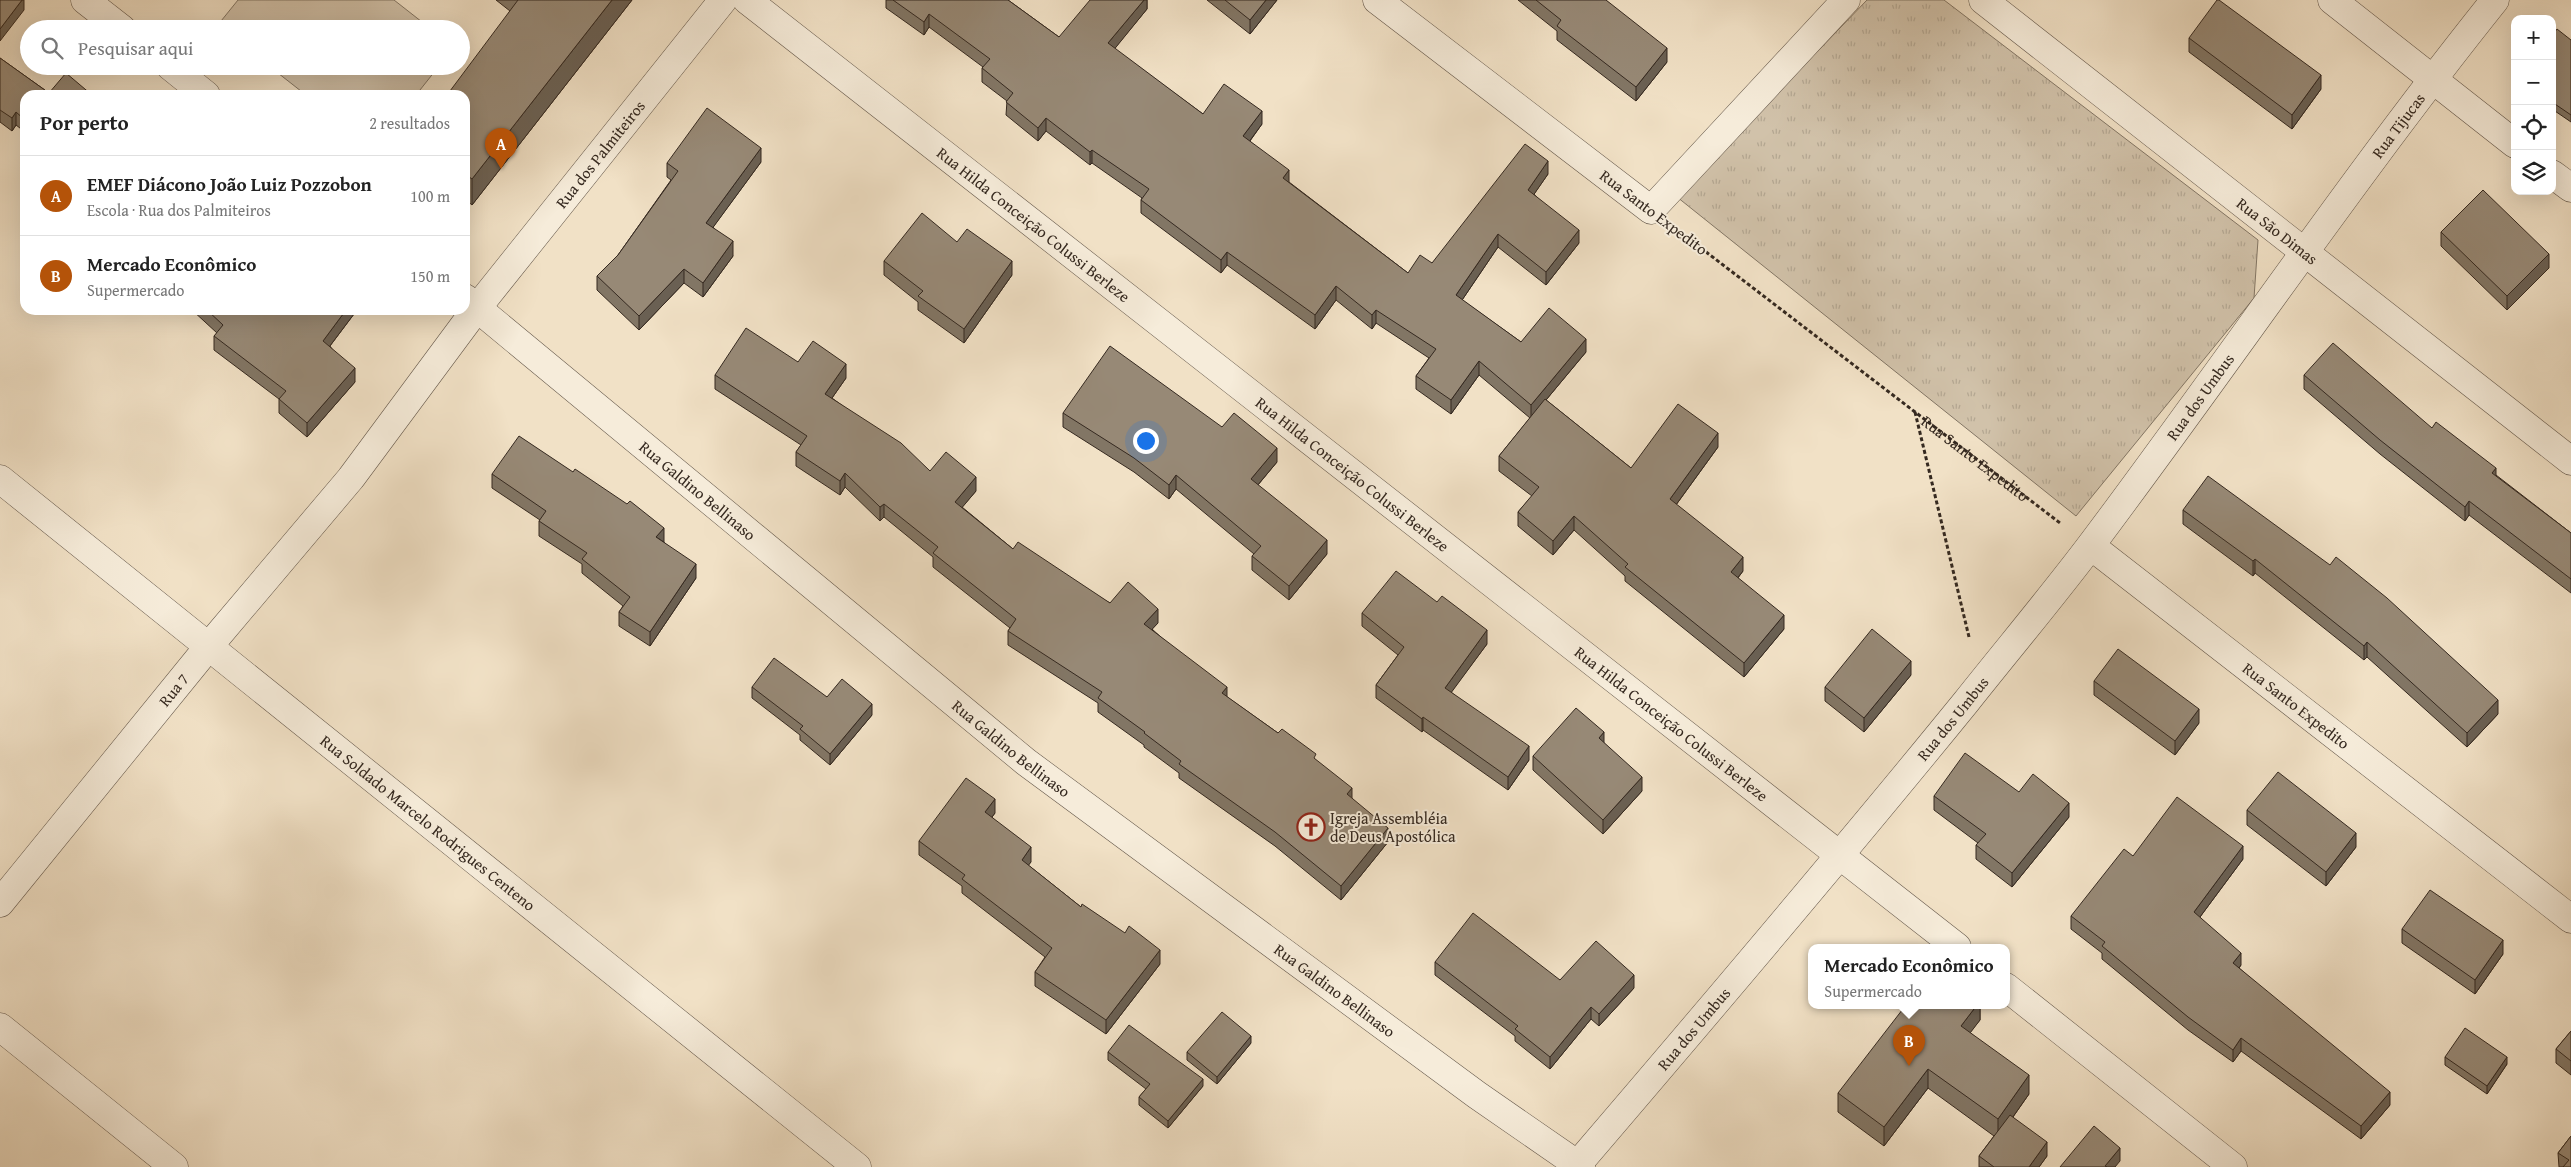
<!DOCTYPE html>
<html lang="pt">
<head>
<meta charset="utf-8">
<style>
  :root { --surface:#fff; --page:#f6f6f6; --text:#222; --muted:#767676; --line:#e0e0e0; --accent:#b45309 }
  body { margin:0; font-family:"Gentium Book Plus",serif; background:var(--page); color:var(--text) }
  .controls { position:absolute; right:15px; top:15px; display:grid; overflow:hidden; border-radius:10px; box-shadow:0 5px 20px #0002 }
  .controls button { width:45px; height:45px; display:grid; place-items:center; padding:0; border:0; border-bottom:1px solid var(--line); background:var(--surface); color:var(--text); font:25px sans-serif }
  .you { position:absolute; left:1145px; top:440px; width:18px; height:18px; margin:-12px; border:4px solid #fff; border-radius:50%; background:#1a73e8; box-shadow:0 0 0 8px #1a73e833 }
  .badge { display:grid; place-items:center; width:32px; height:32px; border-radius:50%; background:var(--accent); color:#fff; font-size:16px; font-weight:700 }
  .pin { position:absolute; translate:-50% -41px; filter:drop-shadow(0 1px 2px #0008) }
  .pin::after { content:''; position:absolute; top:26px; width:18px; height:15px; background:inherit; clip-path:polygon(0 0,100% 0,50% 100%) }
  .popup { position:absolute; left:1808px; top:944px; width:202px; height:65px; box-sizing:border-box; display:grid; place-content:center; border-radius:10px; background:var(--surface); filter:drop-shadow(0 1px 4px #0005); font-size:16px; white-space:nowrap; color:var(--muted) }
  .popup b { font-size:19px; color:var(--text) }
  .popup::after { content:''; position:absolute; left:50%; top:100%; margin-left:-10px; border:10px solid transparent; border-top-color:var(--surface) }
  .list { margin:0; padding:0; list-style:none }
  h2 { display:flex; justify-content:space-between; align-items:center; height:65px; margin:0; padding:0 20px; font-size:21px }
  h2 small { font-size:16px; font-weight:400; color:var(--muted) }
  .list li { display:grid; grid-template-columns:32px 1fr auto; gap:15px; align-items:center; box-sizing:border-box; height:80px; padding:0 20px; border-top:1px solid var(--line) }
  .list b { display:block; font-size:19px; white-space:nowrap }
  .list p { margin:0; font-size:16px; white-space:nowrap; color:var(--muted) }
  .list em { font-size:16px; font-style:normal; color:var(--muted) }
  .icon { flex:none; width:28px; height:28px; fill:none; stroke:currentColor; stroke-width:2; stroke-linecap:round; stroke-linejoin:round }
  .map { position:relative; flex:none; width:2571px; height:1167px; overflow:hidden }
  .search { position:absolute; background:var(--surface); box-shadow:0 5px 20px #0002; left:20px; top:20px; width:450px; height:55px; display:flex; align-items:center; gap:12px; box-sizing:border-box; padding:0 18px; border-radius:28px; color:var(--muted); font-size:19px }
  .panel { position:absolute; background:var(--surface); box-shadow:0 5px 20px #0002; left:20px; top:90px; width:450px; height:225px; border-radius:15px }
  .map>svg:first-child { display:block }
  .grass { fill:url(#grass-tufts); stroke:#837665 }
  .pitch { fill:#d1c2aa; stroke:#837665 }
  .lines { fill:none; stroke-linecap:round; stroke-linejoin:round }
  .street-casing { stroke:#64574a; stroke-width:29 }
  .path { stroke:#352920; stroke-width:3; stroke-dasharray:4 2.5; stroke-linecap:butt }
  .street { stroke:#f6ecda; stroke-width:28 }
  .wall { fill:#827665; stroke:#352920 }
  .shaded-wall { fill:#6a6053; stroke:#352920 }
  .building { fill:#978976; stroke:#352920 }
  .labels { text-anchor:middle; stroke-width:4; stroke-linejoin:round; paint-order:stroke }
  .street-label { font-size:16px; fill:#352920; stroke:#f6ecda }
  .poi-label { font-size:16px; fill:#352920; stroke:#f6ecda; text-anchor:start }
</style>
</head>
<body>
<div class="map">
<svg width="2571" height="1167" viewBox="0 0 2571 1167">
  <defs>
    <pattern id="grass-tufts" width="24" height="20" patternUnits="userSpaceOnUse" patternTransform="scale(1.25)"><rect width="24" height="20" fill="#d1c2aa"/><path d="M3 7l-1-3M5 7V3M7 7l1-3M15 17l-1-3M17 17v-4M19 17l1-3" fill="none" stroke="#b4a792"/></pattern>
  </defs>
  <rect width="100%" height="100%" fill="#f1e1c6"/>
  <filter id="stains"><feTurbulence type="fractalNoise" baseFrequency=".004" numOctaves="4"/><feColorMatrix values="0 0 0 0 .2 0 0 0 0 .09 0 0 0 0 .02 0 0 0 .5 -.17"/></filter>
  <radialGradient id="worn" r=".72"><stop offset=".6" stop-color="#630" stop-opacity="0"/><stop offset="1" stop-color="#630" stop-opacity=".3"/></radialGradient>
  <path class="grass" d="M1867,0H1944L2258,240L2254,298L2076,516L1677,197Z"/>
  <path class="pitch" d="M238,0H394L431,29H220L217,26Z
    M269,66H439L416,95H306Z"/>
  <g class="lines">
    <g class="street-casing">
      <g id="street">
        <path d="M85,0L122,29"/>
        <path id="s2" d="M747,0L1957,947"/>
        <path d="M1377,0L1651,210L1846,0"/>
        <path id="s3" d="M1983,0L2571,461"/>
        <path d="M2332,0L2515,144"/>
        <path d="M170,66L206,95"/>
        <path d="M2552,174L2571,188"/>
        <path id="s4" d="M465,298L1026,762L1477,1095L1581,1167"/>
        <path id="s5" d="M0,479L857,1167"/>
        <path id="s6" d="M2091,546L2571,919"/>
        <path id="s7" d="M0,903L209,646L351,478L477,308L723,0"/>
        <path d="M2006,987L2233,1167"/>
        <path d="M0,1027L174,1167"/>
        <path id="s8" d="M1578,1164C1709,1011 1839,858 1966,702C2008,649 2051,598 2091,545C2227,364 2354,176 2495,0"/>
      </g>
    </g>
    <g class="path">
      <path id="s1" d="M1680,232L2060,523"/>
      <path d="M1915,412L1969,637"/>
    </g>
    <use href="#street" class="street"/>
  </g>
  <path class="wall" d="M496,0H632L472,205L465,199V95L510,11Z
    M886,0H1008L1059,37L1147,0V9L1114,49L1203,114L1262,124L1250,141L1289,182L1408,273L1432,263L1548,174L1534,194L1579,243L1546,285L1498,247L1462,300L1521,342L1586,352L1546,400L1631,468L1718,447L1676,505L1743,571L1738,578L1784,629L1744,677L1625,581V576L1574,530L1553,555L1518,526V512L1532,496L1499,471V456L1530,418L1479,375L1451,414L1416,389V376L1429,358L1376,323L1372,329L1336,300L1315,329L1227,265L1221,273L1141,213V200L1142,198L1092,163L1090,165L1046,131L1038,141L1006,115L1007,101L982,82V68L983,67L929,27L924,35L886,8Z
    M1207,0H1277L1250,34Z
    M1518,0H1606L1667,62L1636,101L1557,40V31Z
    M2552,36L2571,40V122L2552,109Z
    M2189,38L2321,89L2292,129L2189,52Z
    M0,58L49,93L92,95H25V132L16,125L12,131L0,122Z
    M761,162L713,227L733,256L703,297L684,283L639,330L597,290V276L618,255L671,180L667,177V163Z
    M2441,232L2549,268L2507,310L2441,246Z
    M957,242L1012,275L964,343L918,310V302L884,275V261Z
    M192,310H357L330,346L355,382L307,437L279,413V399L214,350V336L217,333Z
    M798,362L846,378L832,398L930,471L976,491L962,507L1013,549L1110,603L1158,623L1152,629L1227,697L1278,733L1316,760L1352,798L1388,842L1341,900L1275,846L1179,778V773L1144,747V745L1098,712V703L1008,645V631L1010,628L933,567V557L884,517L880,521L845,487L840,495L796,466V452L801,445L715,389V375Z
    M2304,375L2432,428L2496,475L2571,533V593L2469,515L2465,521L2380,454L2304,389Z
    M1063,413L1222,427L1277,462L1258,485L1327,554L1289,600L1252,570V556L1254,554L1176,489L1169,499L1134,472L1063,427Z
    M492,474L664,542L696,578L650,646L619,626V612L623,606L582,573V564L539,536V521L540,520L492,488Z
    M2183,510L2498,714L2467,747L2367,657L2364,660L2255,573L2253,576L2183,524Z
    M1362,613L1487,644L1451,692L1529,760L1508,790L1423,730L1422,732L1376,698V685L1398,655L1362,626Z
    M1911,675L1864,732L1825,701V687Z
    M2094,681L2199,723L2175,755L2094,695Z
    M752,687L827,697L872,715L830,765L800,740V735L752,698Z
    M1604,743L1642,791L1603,834L1533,770V756Z
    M1934,796L2069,817L2012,887L1976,859V845L1978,843L1934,810Z
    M2247,810L2356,847L2326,886L2247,825Z
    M995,813L992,817L1031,862L1028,865L1081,907L1160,964L1106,1034L1035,986V972L1045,957L962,893V886L919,855V841Z
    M2133,856L2243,859L2200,917L2241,965L2239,968L2390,1105L2361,1139L2241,1051L2233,1062L2188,1030L2102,959V953L2071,929V916Z
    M2402,929L2503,954L2475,994L2402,943Z
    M1435,962L1560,980L1634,988L1599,1026L1591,1019L1550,1069L1515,1041V1036L1435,975Z
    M1980,1005V1020L1970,1032L2029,1094L2013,1117L2047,1156L2039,1167H1979V1156L1994,1136L1928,1088L1884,1146L1838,1112V1093Z
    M2571,1031V1075L2556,1063V1049Z
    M1251,1043L1217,1084L1187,1060V1052Z
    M1108,1052L1203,1086L1168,1128L1139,1105V1097L1146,1089L1108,1060Z
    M2445,1057L2507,1064L2487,1094L2445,1065Z
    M2571,1136V1167H2559L2558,1153Z"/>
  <path class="shaded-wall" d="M22,0H24V10L0,41V29Z
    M612,0H632L472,205V179Z
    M1144,0H1147V9L1108,57V43Z
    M1266,0H1277L1250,34V20Z
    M929,14V27L924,35V22Z
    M1667,48V62L1636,101V87Z
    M2321,75V89L2292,129V115Z
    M1262,111V124L1243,150V136Z
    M16,112V125L12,131V118Z
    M1046,118V131L1038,141V128Z
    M761,148V162L706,237V223Z
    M1092,150V163L1090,165V152Z
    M1548,161V174L1528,203V190Z
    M1289,170V184L1283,178Z
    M1579,230V243L1546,285V272Z
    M1498,234V247L1456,309V295Z
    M733,241V256L703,297V283Z
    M1227,252V265L1221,273V260Z
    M2549,254V268L2507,310V296Z
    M1012,261V275L964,343V329Z
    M684,269V283L639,330V316Z
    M1336,286V300L1315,329V315Z
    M346,310H357L323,355V341Z
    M1376,310V323L1372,329V315Z
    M1586,339V352L1531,418V405Z
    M1479,361V375L1451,414V400Z
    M846,364V378L825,408V394Z
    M355,368V382L307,437V423Z
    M1718,433V447L1670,513V499Z
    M1277,448V462L1251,493V479Z
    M2496,468V482L2492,473Z
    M845,473V487L840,495V481Z
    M1176,475V489L1169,499V485Z
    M976,477V491L955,516V502Z
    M2469,501V515L2465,521V507Z
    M884,504V517L880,521V507Z
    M1574,516V530L1553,555V541Z
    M664,528V542L656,537Z
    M1327,540V554L1289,600V586Z
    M1743,557V571L1731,586V572Z
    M2255,559V573L2253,576V561Z
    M696,564V578L650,646V632Z
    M1158,609V623L1144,638V624Z
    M1784,615V629L1744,677V663Z
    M1487,630V644L1445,701V688Z
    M2367,642V657L2364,660V646Z
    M1911,661V675L1864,732V718Z
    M1227,687V700L1222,693Z
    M2498,700V714L2467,747V733Z
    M872,704V715L830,765V754Z
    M2199,709V723L2175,755V741Z
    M1423,717V730L1422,732V719Z
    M1604,732V746L1599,738Z
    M1529,746V760L1508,790V777Z
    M1642,777V791L1603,834V820Z
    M1352,788V802L1347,794Z
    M995,799V813L985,826V812Z
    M2069,803V817L2012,887V873Z
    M1388,828V842L1341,900V886Z
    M2356,833V847L2326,886V872Z
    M2243,846V859L2194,925V912Z
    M1031,847V862L1022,874V860Z
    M2503,940V954L2475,994V980Z
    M1160,950V964L1106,1034V1020Z
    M2241,953V965L2233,976V963Z
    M1634,975V988L1599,1026V1014Z
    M1977,1005H1980V1020L1961,1045V1026Z
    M1591,1007V1019L1550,1069V1057Z
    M1251,1036V1043L1217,1084V1077Z
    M2241,1038V1051L2233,1062V1050Z
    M2507,1057V1064L2487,1094V1086Z
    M1928,1069V1088L1884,1146V1127Z
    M2029,1075V1094L1998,1138V1119Z
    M1203,1079V1086L1168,1128V1121Z
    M2390,1092V1105L2361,1139V1126Z
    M2047,1142V1156L2039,1167H2029Z
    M2120,1148V1161L2115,1167H2105V1166Z"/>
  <path class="building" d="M0,0H22L0,29Z
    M518,0H612L472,179L465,174V95H447Z
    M893,0H1008L1059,37L1090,0H1144L1108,43L1203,114L1224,84L1262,111L1243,136L1289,170L1283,178L1408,273L1420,255L1432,263L1525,144L1548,161L1528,190L1579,230L1546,272L1498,234L1456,295L1521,342L1549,308L1586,339L1531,405L1479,361L1451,400L1416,376L1436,349L1376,310L1372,315L1336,286L1315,315L1227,252L1221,260L1141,200L1149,189L1092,150L1090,152L1046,118L1038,128L1006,102L1013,93L982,68L990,59L929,14L924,22Z
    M1225,0H1266L1250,20Z
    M1536,0H1606L1667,48L1636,87L1557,26L1561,20Z
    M2217,0H2219L2321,75L2292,115L2189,38Z
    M2557,29L2571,40V115L2552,102V36Z
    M0,58L49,93L66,73L92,95H25V120L16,112L12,118L0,110Z
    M707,108L761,148L706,223L733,241L703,283L684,269L639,316L597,276L618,255L678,171L667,163Z
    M2483,190L2549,254L2507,296L2441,232Z
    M922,213L957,242L967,229L1012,261L964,329L918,296L923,291L884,261Z
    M207,310H346L323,341L355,368L307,423L279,399L286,391L214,336L223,325Z
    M746,328L798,362L813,341L846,364L825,394L901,443L930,471L946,452L976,477L955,502L1013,549L1018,542L1110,603L1128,582L1158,609L1144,624L1227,687L1222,693L1278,733L1282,729L1316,754L1314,758L1352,788L1347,794L1388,828L1341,886L1275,832L1179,764L1181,761L1144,733L1145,732L1098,698L1102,692L1008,631L1016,619L933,553L938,547L884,504L880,507L845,473L840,481L796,452L807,436L715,375Z
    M2333,343L2432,428L2436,422L2496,468L2492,473L2571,533V579L2469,501L2465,507L2380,440L2304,375Z
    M1110,346L1222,427L1234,413L1277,448L1251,479L1327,540L1289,586L1252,556L1261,546L1176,475L1169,485L1134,458L1063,413Z
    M1545,399L1631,468L1678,404L1718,433L1670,499L1743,557L1731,572L1784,615L1744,663L1625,567L1628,564L1574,516L1553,541L1518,512L1539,487L1499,456Z
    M519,436L573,472L575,469L627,504L630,501L664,528L656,537L696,564L650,632L619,612L630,597L582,559L587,553L539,521L546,511L492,474Z
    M2208,476L2330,565L2336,557L2387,598L2498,700L2467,733L2367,642L2364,646L2255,559L2253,561L2183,510Z
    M1396,571L1437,602L1442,596L1487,630L1445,688L1529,746L1508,777L1423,717L1422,719L1376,685L1404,647L1362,613Z
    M1872,629L1911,661L1864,718L1825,687Z
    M2118,649L2199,709L2175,741L2094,681Z
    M774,658L827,697L842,679L872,704L830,754L800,729L803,726L752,687Z
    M1576,708L1604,732L1599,738L1642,777L1603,820L1533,756Z
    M1965,753L2019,792L2033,774L2069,803L2012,873L1976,845L1986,834L1934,796Z
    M2278,772L2356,833L2326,872L2247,810Z
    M966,778L995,799L985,812L1031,847L1022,860L1081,907L1082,904L1125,933L1129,926L1160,950L1106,1020L1035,972L1052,948L962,879L965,875L919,841Z
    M2177,797L2243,846L2194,912L2241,953L2233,963L2390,1092L2361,1126L2241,1038L2233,1050L2188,1017L2102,946L2105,942L2071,916L2124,849L2133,856Z
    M2430,890L2503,940L2475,980L2402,929Z
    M1473,913L1560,980L1596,941L1634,975L1599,1014L1591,1007L1550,1057L1515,1029L1518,1026L1435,962Z
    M1906,1005H1977L1961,1026L2029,1075L1998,1119L1928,1069L1884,1127L1838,1093Z
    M1222,1012L1251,1036L1217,1077L1187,1052Z
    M1129,1025L1203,1079L1168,1121L1139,1097L1150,1084L1108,1052Z
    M2465,1028L2507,1057L2487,1086L2445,1057Z
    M2571,1031V1061L2556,1049Z
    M2010,1115L2047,1142L2029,1167H1994L1979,1156Z
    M2094,1126L2120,1148L2105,1166L2107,1167H2060Z
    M2571,1136V1167H2563L2569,1160L2558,1153Z"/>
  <defs>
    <g id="church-ring" transform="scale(1.4375)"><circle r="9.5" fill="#f6ecda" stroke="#8f2418" stroke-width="1.5"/><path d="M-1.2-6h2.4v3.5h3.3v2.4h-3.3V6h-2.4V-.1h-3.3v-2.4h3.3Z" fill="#8f2418"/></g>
  </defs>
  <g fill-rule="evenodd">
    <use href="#church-ring" x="1311" y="827"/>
  </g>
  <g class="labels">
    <g class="street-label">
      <text dy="6" stroke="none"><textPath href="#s8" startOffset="1324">Rua Tijucas</textPath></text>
      <text dy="6" stroke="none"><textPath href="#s7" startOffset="960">Rua dos Palmiteiros</textPath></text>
      <text transform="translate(1654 212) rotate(37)" y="6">Rua Santo Expedito</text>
      <text dy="6" stroke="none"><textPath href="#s2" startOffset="364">Rua Hilda Conceição Colussi Berleze</textPath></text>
      <text dy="6" stroke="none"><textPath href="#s3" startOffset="374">Rua São Dimas</textPath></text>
      <text dy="6" stroke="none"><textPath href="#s8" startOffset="988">Rua dos Umbus</textPath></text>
      <text dy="6" stroke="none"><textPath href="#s1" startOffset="372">Rua Santo Expedito</textPath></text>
      <text dy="6" stroke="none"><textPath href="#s2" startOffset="769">Rua Hilda Conceição Colussi Berleze</textPath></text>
      <text dy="6" stroke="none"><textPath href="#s4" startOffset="302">Rua Galdino Bellinaso</textPath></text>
      <text dy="6" stroke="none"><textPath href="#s7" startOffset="275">Rua 7</textPath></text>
      <text dy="6" stroke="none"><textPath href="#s6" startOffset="260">Rua Santo Expedito</textPath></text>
      <text dy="6" stroke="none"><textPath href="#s8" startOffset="582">Rua dos Umbus</textPath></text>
      <text dy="6" stroke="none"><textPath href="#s2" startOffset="1174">Rua Hilda Conceição Colussi Berleze</textPath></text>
      <text dy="6" stroke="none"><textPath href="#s4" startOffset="708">Rua Galdino Bellinaso</textPath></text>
      <text dy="6" stroke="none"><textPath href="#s5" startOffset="549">Rua Soldado Marcelo Rodrigues Centeno</textPath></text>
      <text dy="6" stroke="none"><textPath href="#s4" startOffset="1112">Rua Galdino Bellinaso</textPath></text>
      <text dy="6" stroke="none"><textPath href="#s8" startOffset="178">Rua dos Umbus</textPath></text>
    </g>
    <g class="poi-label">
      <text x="1330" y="824">Igreja Assembléia<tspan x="1330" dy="18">de Deus Apostólica</tspan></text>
    </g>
  </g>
  <rect width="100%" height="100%" filter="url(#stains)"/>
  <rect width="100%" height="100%" fill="url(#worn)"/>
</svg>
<div class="controls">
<button>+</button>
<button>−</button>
<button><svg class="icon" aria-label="locate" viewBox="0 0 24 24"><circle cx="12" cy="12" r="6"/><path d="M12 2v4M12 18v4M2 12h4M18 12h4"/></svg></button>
<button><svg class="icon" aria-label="layers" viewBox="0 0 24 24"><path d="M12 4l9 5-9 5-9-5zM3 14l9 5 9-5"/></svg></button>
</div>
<div class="you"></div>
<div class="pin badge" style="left:501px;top:169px">A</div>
<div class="pin badge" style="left:1909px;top:1066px">B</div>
<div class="popup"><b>Mercado Econômico</b>Supermercado</div>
<div class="search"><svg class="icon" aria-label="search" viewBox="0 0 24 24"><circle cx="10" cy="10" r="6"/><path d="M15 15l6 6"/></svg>Pesquisar aqui</div>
<section class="panel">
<h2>Por perto<small>2 resultados</small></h2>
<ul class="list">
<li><span class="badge">A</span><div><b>EMEF Diácono João Luiz Pozzobon</b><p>Escola · Rua dos Palmiteiros</p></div><em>100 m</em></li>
<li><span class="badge">B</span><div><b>Mercado Econômico</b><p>Supermercado</p></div><em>150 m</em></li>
</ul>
</section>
</div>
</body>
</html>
